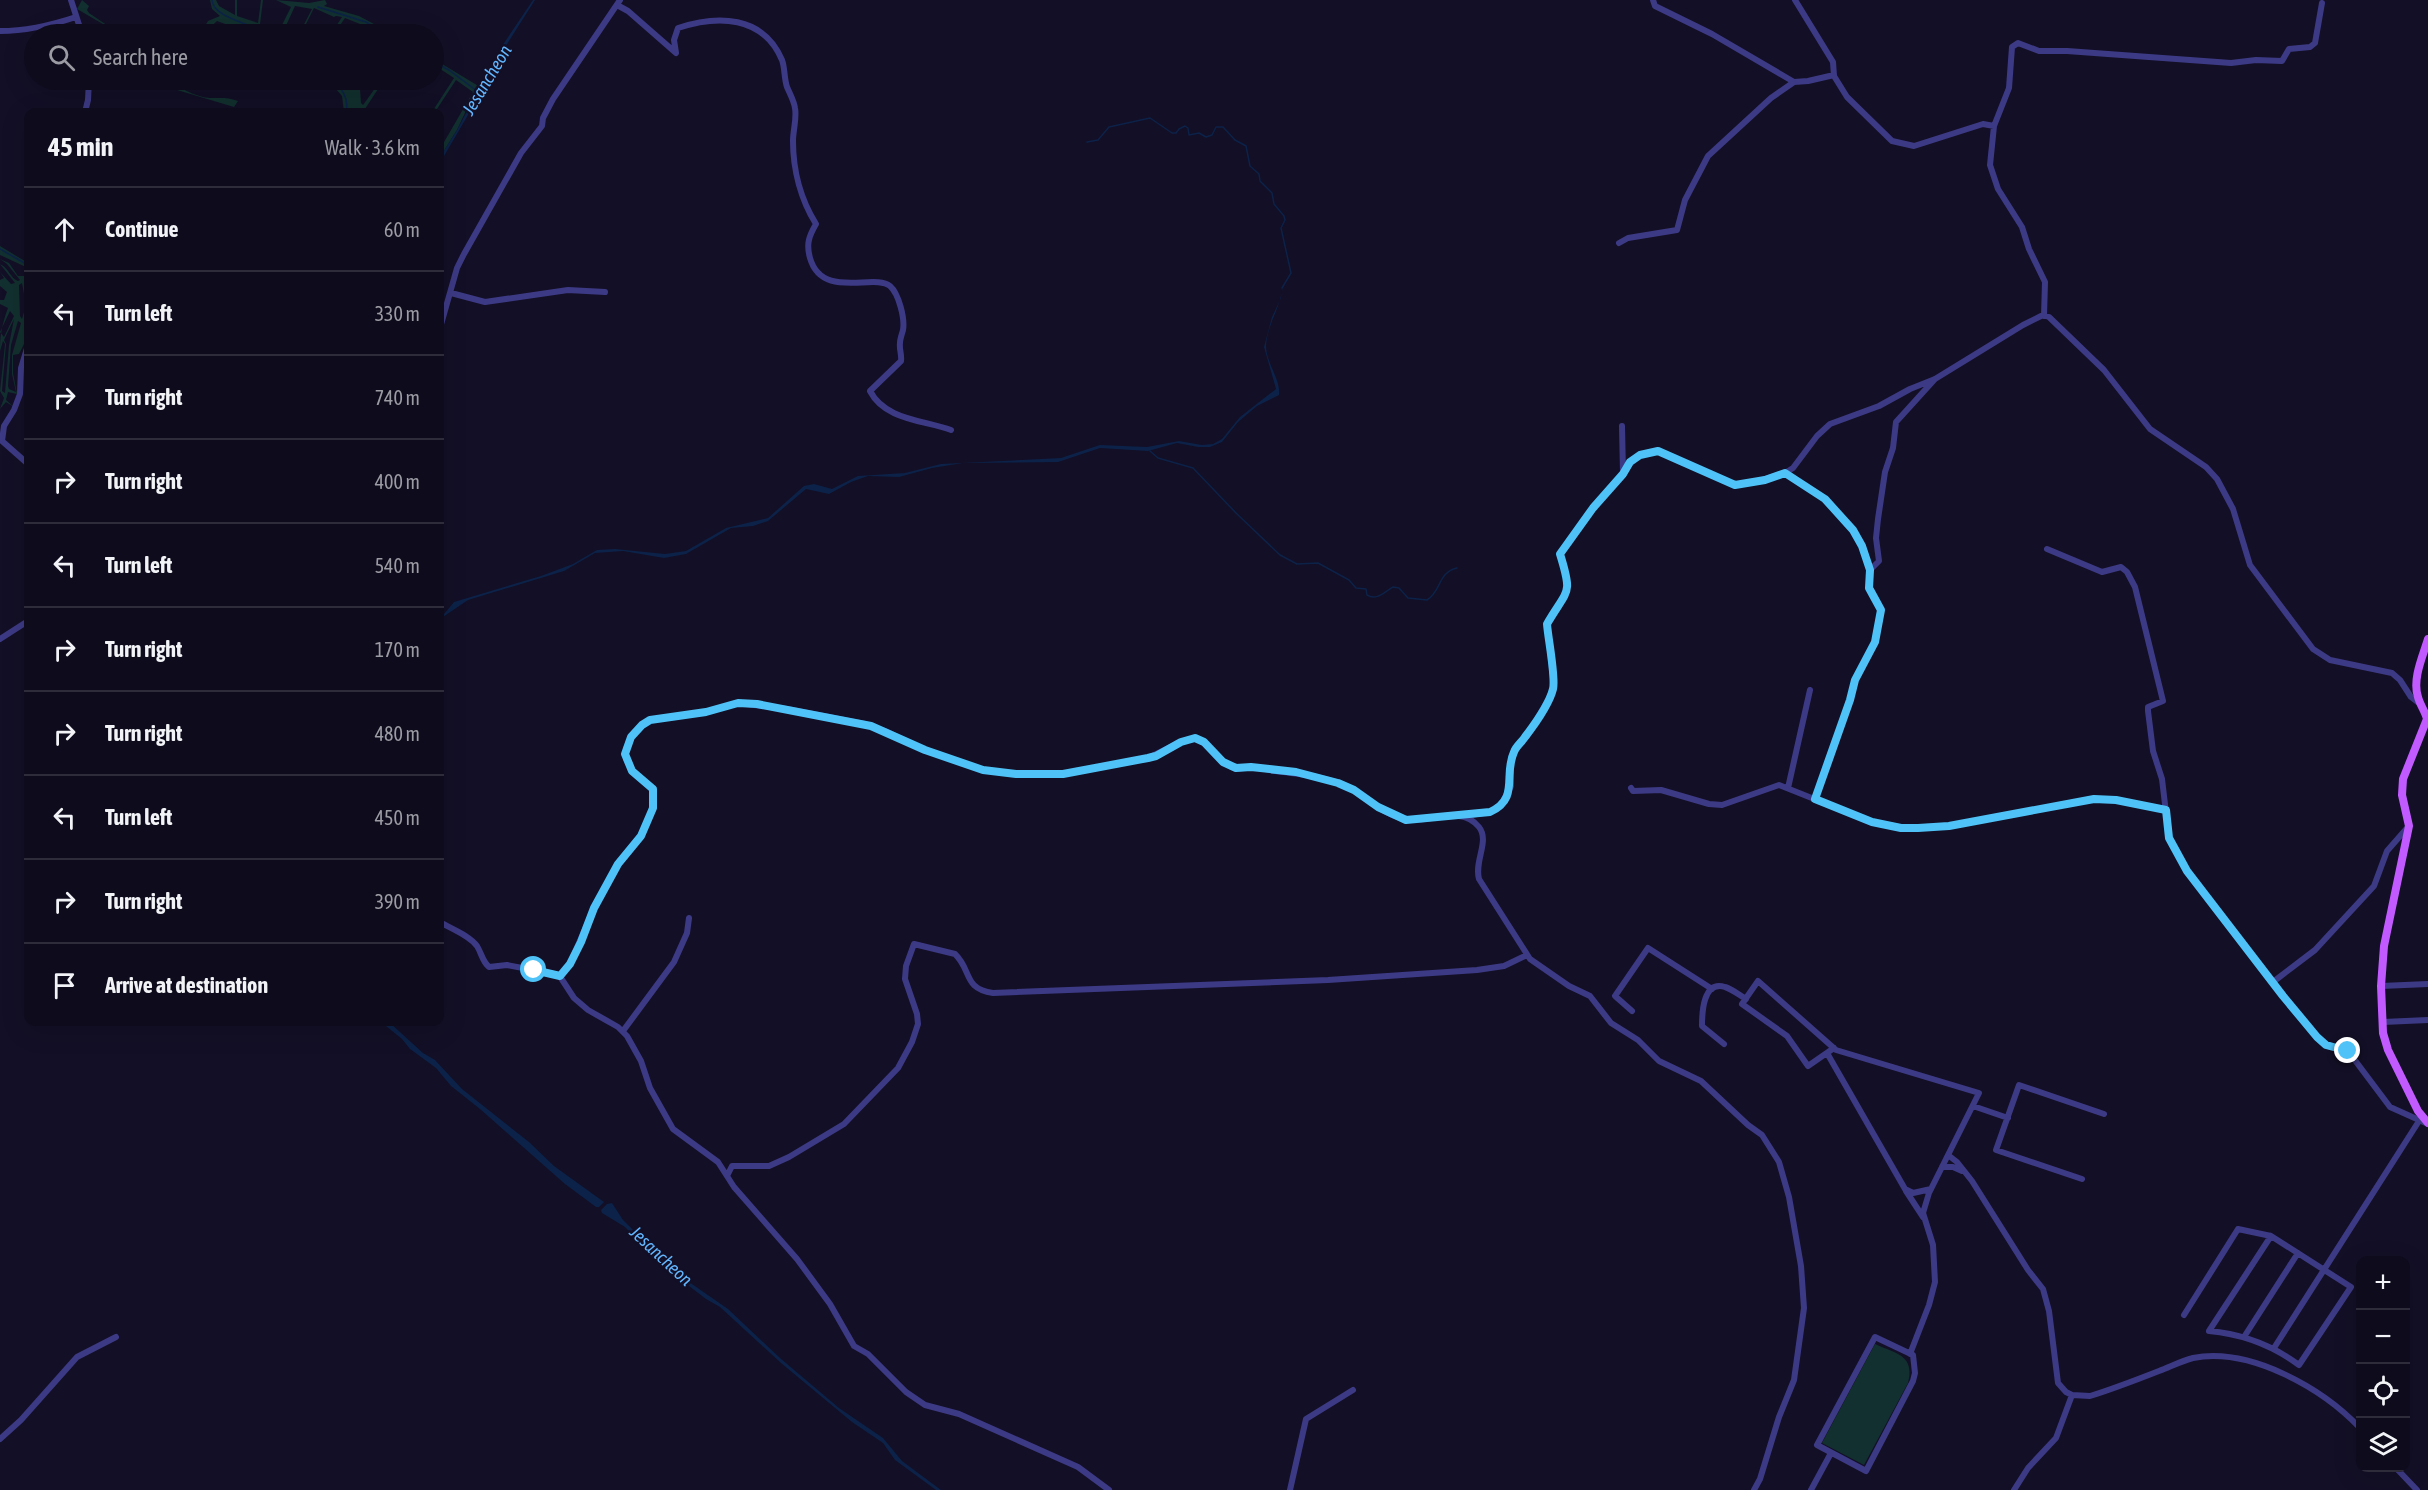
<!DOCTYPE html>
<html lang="en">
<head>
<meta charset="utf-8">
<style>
  :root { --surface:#0e0b1c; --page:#1c1929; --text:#f1f3f6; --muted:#9b9ba3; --line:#2e2b3b }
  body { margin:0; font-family:"Asap Condensed",sans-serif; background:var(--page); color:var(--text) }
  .controls { position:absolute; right:18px; bottom:18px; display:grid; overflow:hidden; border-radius:12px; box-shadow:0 6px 24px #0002 }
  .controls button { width:54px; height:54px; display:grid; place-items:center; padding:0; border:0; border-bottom:2px solid var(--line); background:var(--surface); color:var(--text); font:30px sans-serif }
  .stop { position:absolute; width:18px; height:18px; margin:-14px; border:4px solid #4fc3f7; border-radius:50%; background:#fff }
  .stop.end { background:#4fc3f7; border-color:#fff; box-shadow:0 2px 6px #0008 }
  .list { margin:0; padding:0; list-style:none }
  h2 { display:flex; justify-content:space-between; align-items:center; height:78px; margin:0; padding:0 24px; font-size:26px }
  h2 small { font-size:20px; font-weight:400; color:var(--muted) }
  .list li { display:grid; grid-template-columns:39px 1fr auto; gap:18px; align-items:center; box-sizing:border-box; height:84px; padding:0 24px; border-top:2px solid var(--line) }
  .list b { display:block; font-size:22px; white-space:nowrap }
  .list em { font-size:20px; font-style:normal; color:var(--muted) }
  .icon { flex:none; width:33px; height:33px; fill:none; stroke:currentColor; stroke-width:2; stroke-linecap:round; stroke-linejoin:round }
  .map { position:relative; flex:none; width:2428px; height:1490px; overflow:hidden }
  .search { position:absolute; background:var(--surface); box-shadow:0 6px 24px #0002; left:24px; top:24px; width:420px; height:66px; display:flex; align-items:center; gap:15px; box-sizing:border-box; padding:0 21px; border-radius:33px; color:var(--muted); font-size:22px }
  .panel { position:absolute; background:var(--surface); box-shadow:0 6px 24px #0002; left:24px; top:108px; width:420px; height:918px; border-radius:12px }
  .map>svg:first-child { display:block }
  .green { fill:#12302f; fill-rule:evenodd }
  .water { fill:#0c2248 }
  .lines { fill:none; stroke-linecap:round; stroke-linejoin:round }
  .stream { stroke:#0c2248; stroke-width:1.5 }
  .minor { stroke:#3d3a85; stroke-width:6 }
  .major { stroke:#c25bff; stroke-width:8 }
  .route { stroke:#4fc3f7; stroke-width:8 }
  .labels { text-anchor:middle; stroke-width:5; stroke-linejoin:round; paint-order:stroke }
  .water-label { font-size:18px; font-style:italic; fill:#62b6ff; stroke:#130f26 }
</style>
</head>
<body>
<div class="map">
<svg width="2428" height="1490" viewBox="0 0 2428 1490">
  <rect width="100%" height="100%" fill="#130f26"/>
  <path class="green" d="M82,0L89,6L87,10L89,13L120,34L77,9Z
    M210,0H216L219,6L235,15V0H237V16L258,23L261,0H263L260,24L278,33L291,7L276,0L309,3L325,0L327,4L324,6L359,16L393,34H380L363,25L357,34H354L360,24L345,18L334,34H331L342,17L336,16L334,17L314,8L301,34H299L312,9L295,6L284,30L291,34H253L217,21L203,34H194L202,26H205L208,21L220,16L212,9Z
    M434,59L480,87L476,89L457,130L440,157V149L473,92L456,80L435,112H432L454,78L434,65Z
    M168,80C178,86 194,97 210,98C221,98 228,97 238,101L234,107L177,90Z
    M328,80H355L360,89L361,103L363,105L381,80H384L363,112H344L342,96Z
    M0,246L28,263V268L0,255Z
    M0,259L9,263L18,276H28V281L24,282L28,299L26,319L28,325L25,323L26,334H28V336L19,354L13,355V373L17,394L8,392L6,400L14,407L6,402L0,409L4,398L0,391L5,344L3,341L0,351C0,335 2,324 8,308L0,304V300H4L7,292L0,286V280L4,278L0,272L11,284L15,283L0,264C9,268 10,278 18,281L20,280L7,264ZM22,283L26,305L22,319L20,316L19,285ZM10,311L14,316L4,337L0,332ZM14,319L9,345L5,393L2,391L6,344L4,340ZM18,321L21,323L12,355V374L16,392L9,389L8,386L11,345Z
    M1875,1344C1897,1354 1915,1355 1908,1383L1864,1465L1822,1443Z"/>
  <path class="water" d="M533,0H535L502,52L482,91L440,163V157L457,130L502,46Z
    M1283,283C1282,306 1267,324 1266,346C1266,363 1281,379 1279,395L1257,406L1238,422L1222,442L1210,447H1198L1177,443L1148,451L1100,448L1058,462L963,463L932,468L899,477L868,476L851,482L829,494L806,489L768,521L753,526L731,528L686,554L664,558L623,551L595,553L564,571L468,600L440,619L454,602L541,576L573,564L597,550L615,549L665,554L686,551L726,528L768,518L804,486L814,484L832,489L858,476L905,473L941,464L1061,458L1100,445L1147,447L1179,441L1202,445L1213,444L1222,439L1240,417L1276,389L1264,347L1272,317L1281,298Z
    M381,1022H389L423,1053L435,1060L462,1089L529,1142L554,1166L604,1202L599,1207H596L565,1184L480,1109L451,1086L436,1068L410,1049L402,1039Z
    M612,1203L623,1220L679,1275L728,1309L780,1358L839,1408L883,1438L902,1461L941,1490H936L895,1460L883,1443L852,1422L781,1363L720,1307L706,1299L664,1267L625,1227L602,1213L601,1210L607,1204Z"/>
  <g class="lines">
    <path class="stream" d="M212,0C213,18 253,24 267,34
      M318,7L366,22L385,34
      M434,62L449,70L477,91
      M332,80C342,88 349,99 346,112
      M1087,142L1098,140L1109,127L1150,118L1172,133H1176L1179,129L1185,126L1188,128L1189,135L1199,133L1206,137L1212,135L1216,127H1223L1235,140L1246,146L1250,166L1259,174L1260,181L1272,193L1274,204L1284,216L1285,220L1281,228L1291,273L1282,288
      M0,249L28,265
      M1150,451L1158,458L1193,468L1236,513L1280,555L1297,564L1318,563L1349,580L1356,588L1366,589L1367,595C1377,601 1384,592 1393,587L1399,588L1408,598L1427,600C1441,592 1438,572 1457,568"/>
    <path class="minor" d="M71,0L82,34
      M1653,0L1655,6L1712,34L1794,82L1808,81L1834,75
      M1795,0L1833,62L1834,76L1847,97L1892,141L1914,146L1983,124L1994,126
      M617,5L628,11L676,53L674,40L678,28C717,15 763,15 782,60C785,68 784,78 787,87C790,94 794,101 795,108C797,119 793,130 793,141C793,170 801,200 816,224C809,236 806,244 810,258C822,300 874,273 890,286C899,294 905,319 903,330C902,334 900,339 900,343C899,349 902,355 901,361L870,391C885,420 923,420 951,430
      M0,31C26,31 52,25 76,17
      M85,112L88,100L89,80
      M1619,243L1628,238L1677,230L1685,200L1708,156L1771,98L1794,82
      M451,293L485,302L568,290L605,292
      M2044,316L2045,282L2029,249L2022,227L1998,189L1990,165L1994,126L2009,88L2012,47L2018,43L2039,51H2067L2231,63L2256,60L2282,61L2289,49L2310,47L2315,43L2322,3
      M440,328L457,268L464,254L521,153L542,126L543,118L553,99L620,0
      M28,345L21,368L20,394L14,410L4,426L2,441L28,464
      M1622,426L1623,473
      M1785,473L1825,499L1853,530L1862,546L1870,570V588L1881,610L1875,642L1855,680L1850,700L1815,799
      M2047,549L2102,572L2121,567L2127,572L2135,587L2163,701L2148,707V711L2153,751L2162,779L2169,838L2187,871L2283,996L2317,1037L2326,1045L2348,1051L2390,1107L2428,1124
      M1870,570L1879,561L1876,538L1878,519L1885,472L1893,448L1896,422L1935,379
      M0,639L28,621
      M1631,788L1633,791L1661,790L1709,804L1722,805L1779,785L1872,822L1901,828L1949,826L2094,799L2117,800L2166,810
      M1788,788L1810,690
      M1464,816L1490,812L1500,807L1511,786L1510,764L1514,750L1527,736L1548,700L1554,687L1547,624C1567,588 1574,596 1560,554L1593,508L1623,474L1631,462L1640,455L1657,451L1735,485L1755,482L1785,473L1793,468L1817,436L1830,424L1879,406L1910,389L1935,379L2023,325L2043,315L2049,317L2104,370L2150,429L2206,467L2217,479L2233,509L2250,565L2313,649L2330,660L2392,673L2400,680L2411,697L2420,704
      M440,922C451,929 469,935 477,946C482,954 482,961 489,967L507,965L559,975L574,998L588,1010L618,1027L627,1036L641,1061L650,1088L673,1129L718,1162L734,1187L797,1259L830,1304L854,1346L868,1354L906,1392L925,1405L959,1414L1078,1467L1109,1490
      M560,976L570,964L594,908L618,864L641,835L653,808V789L632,771L626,759V749L631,737L642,725L650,720L706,712L738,703L787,709L865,724L885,731L925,750L983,770L1016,774H1063L1148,758L1181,742L1195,738C1211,744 1218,762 1234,768C1241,770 1246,767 1252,767C1260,767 1267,770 1275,771C1298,774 1320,776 1342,784C1364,793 1381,815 1405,819C1429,824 1461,804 1479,827C1490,841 1474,861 1479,879L1530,959L1569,986L1590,996L1611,1023L1638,1040L1659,1061L1701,1081L1748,1125L1762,1135L1779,1162L1789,1197L1801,1266L1804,1308L1794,1380L1779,1417L1760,1479L1754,1490
      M2273,982L2315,950L2374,886L2387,851L2408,827
      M2381,986L2428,984
      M1632,1011L1615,996L1648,948L1712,989
      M2383,1022L2428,1020
      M623,1031L674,962L687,933L689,918
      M1724,1044L1702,1026C1702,1013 1703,980 1725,987C1732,989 1739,995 1746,999
      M1834,1048L1808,1066L1787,1036L1742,1004L1758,981L1836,1050L1979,1093L1929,1193L1923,1213L1933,1245L1935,1282L1929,1305L1910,1354
      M1827,1053L1905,1189L1913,1193L1931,1189
      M1973,1106L2008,1118
      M1948,1155L1957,1162L1972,1181L2028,1270L2043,1289L2049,1311L2058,1383L2066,1392L2072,1395L2090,1396C2113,1389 2136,1380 2159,1371C2170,1367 2181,1361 2193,1358C2250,1347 2322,1388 2360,1428
      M1942,1167H1953L1962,1171
      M727,1176L732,1166H769L789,1157L844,1124L898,1068L912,1042L918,1024L917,1014L905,979L906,966L914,944L955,954C972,970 963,989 993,993L1328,980L1477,970L1504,966L1527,955
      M2082,1179L1996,1150L2019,1085L2104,1114
      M1906,1191L1923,1217
      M2184,1315L2238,1229L2271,1236L2351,1287L2299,1365C2272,1345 2243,1334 2209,1331L2271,1236
      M1875,1337L1913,1355L1915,1373L1913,1381L1866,1471L1817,1445Z
      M2244,1337L2298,1253
      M2274,1348L2419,1121
      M0,1439L21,1420L77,1357L116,1337
      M2396,1468L2417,1490
      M1290,1490L1306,1419L1353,1390
      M1811,1490L1831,1453
      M2014,1490L2028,1468L2056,1438L2072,1395"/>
    <path class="major" d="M2428,639C2423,656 2412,679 2418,697C2420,705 2425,711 2427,719L2403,779L2402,795L2409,826L2384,946L2381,986L2383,1033L2388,1050L2418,1111L2428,1123"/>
  </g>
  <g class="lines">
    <path class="route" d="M534,970L560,976L570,964L581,942L594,908L618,864L641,836L653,808V789L632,771L625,754L631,737L642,725L650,720L706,712L738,703L757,704L871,726L925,750L983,770L1016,774H1063L1148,758L1156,756L1181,742L1195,738L1204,742L1223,762L1236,768L1251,767L1296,772L1338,783L1354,790L1378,807L1406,820L1490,812C1520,798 1503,775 1514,752C1516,746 1522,742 1525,737C1535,724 1549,705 1553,689C1556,678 1548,638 1547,624C1568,588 1573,596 1560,554L1593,508L1623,474L1630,462L1640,455L1658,451L1735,485L1765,480L1785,473L1825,499L1853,530L1862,546L1870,570L1869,588L1881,610L1875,642L1855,680L1850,700L1815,799L1872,822L1901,828H1918L1949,826L2094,799L2116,800L2166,810L2169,838L2187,871L2283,996L2317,1037L2326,1045L2348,1051"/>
  </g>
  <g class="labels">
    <g class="water-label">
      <text transform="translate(487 80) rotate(-59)" y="6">Jesancheon</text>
      <text transform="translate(661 1256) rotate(43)" y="6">Jesancheon</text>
    </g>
  </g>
</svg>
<div class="controls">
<button>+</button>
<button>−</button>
<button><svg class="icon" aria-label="locate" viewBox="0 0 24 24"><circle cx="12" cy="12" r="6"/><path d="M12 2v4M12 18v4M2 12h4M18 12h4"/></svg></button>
<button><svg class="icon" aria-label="layers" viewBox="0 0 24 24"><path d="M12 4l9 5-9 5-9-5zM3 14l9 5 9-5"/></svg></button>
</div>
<div class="stop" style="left:534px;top:970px"></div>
<div class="stop end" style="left:2348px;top:1051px"></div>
<div class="search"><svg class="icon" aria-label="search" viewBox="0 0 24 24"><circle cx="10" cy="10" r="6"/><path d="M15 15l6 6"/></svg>Search here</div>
<section class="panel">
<h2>45 min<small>Walk · 3.6 km</small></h2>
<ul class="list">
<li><svg class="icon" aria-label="ahead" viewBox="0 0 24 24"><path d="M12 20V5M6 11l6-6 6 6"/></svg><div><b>Continue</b></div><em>60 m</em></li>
<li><svg class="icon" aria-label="left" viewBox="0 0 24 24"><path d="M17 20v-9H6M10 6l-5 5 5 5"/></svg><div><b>Turn left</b></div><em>330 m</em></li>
<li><svg class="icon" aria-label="right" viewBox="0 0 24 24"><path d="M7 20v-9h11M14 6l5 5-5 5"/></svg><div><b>Turn right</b></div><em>740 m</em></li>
<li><svg class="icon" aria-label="right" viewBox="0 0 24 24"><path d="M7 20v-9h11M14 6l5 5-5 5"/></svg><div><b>Turn right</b></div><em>400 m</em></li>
<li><svg class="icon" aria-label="left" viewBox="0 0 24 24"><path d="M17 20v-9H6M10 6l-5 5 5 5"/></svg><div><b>Turn left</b></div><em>540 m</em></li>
<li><svg class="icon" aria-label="right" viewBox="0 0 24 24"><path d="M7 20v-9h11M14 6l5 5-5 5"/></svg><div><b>Turn right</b></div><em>170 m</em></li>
<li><svg class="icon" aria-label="right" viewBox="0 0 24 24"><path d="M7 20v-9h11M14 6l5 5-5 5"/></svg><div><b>Turn right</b></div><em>480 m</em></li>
<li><svg class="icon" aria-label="left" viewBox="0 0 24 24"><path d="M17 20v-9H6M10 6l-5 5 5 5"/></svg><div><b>Turn left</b></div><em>450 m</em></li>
<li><svg class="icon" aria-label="right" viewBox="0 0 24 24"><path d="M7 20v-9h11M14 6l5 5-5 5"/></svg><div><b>Turn right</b></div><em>390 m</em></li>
<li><svg class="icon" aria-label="arrive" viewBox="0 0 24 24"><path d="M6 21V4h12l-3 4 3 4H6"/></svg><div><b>Arrive at destination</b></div></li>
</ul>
</section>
</div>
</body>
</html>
